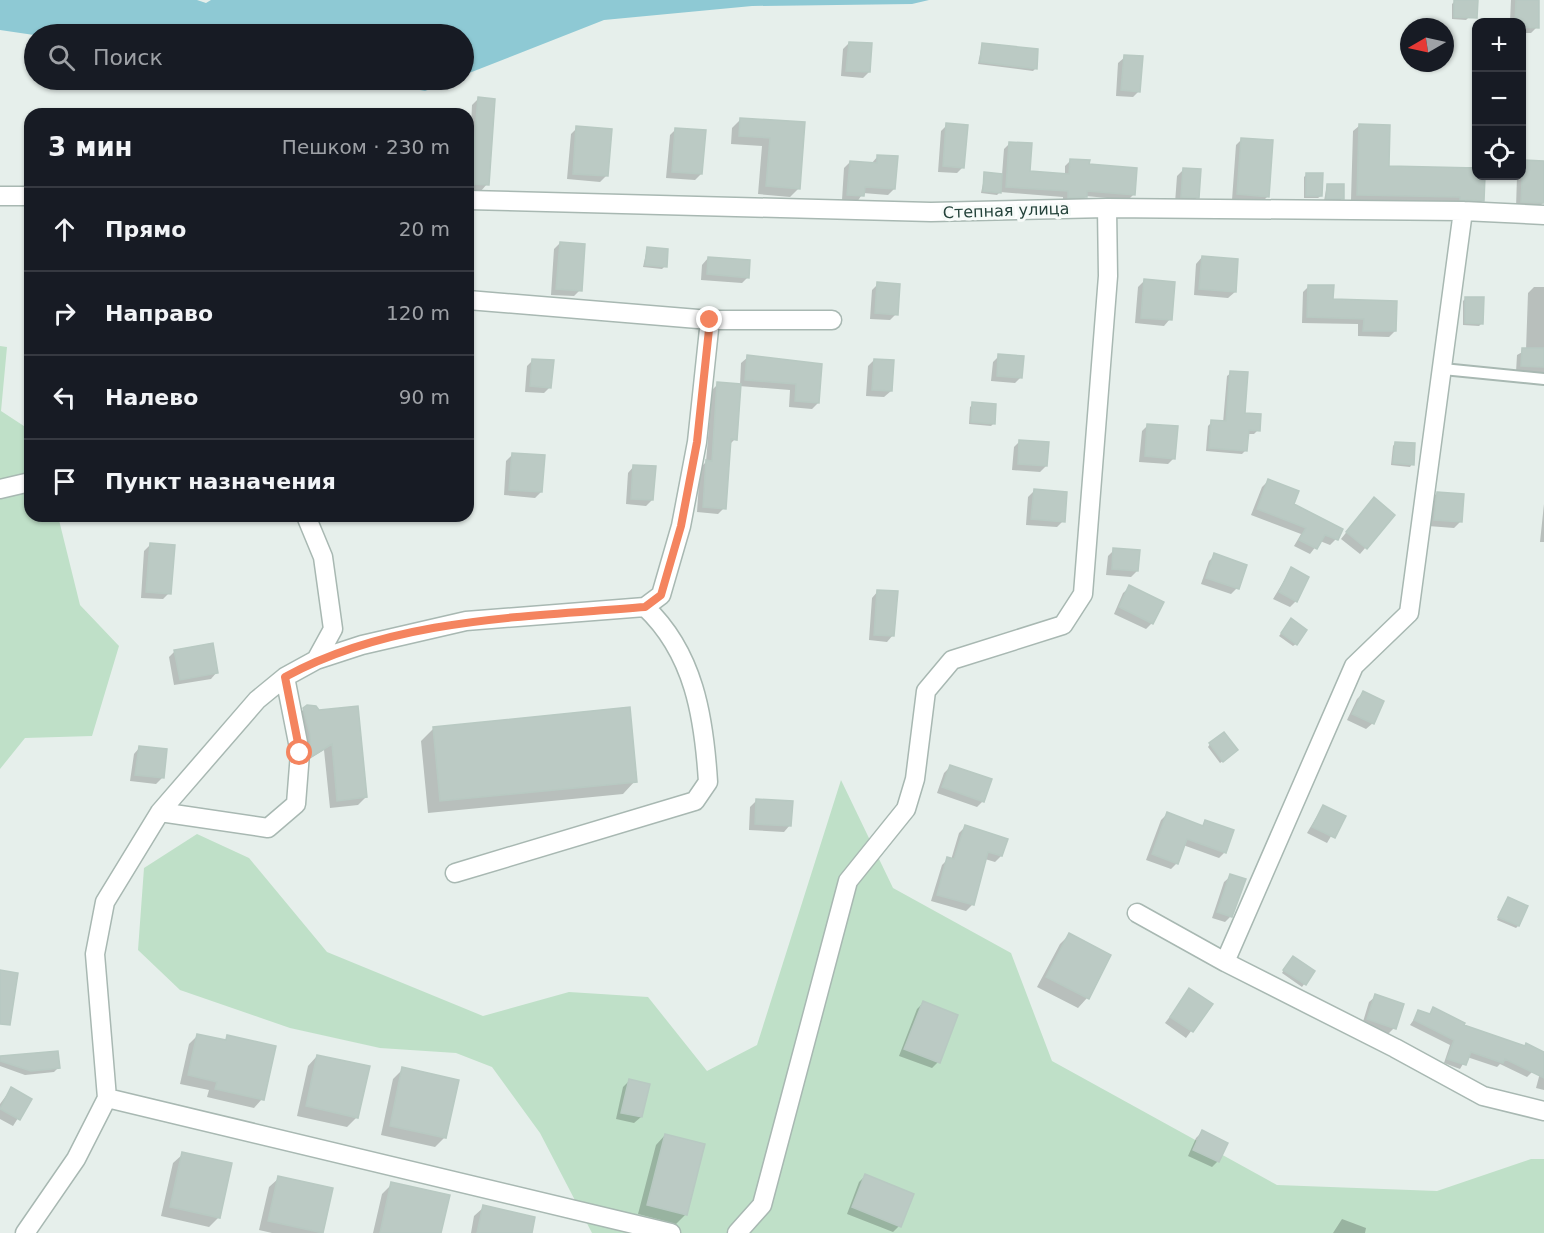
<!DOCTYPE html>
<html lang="ru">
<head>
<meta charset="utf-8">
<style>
  :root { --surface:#171b24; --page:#242831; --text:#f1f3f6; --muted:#9ea1a6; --line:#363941 }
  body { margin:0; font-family:"DejaVu Sans",sans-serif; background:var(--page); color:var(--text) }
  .controls { position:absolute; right:18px; top:18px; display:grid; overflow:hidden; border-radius:12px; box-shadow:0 2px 4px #0004 }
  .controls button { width:54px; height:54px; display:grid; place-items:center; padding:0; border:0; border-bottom:2px solid var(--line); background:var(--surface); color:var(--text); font:30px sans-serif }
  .compass { position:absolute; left:1400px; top:18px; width:54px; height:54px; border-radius:50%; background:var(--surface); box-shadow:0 2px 4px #0004; rotate:261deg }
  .stop { position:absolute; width:18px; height:18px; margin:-14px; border:4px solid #f4845f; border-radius:50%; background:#fff }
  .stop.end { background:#f4845f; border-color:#fff; box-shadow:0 2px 6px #0008 }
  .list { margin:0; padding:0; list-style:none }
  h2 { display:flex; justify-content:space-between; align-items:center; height:78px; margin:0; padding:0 24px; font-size:26px }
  h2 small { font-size:20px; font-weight:400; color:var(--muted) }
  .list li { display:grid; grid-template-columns:39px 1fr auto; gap:18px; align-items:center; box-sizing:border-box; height:84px; padding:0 24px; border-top:2px solid var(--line) }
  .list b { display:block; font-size:22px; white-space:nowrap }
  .list em { font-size:20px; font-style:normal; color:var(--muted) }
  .icon { flex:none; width:33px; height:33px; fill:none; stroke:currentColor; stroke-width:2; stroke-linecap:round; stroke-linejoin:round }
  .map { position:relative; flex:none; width:1544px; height:1233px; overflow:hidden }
  .search { position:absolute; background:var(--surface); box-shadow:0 2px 4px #0004; left:24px; top:24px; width:450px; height:66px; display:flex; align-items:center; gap:15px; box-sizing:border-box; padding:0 21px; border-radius:33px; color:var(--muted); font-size:22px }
  .panel { position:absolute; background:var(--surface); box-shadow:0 2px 4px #0004; left:24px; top:108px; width:450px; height:414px; border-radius:18px }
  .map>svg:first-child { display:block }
  .green { fill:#bfe0c8 }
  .water { fill:#8ec9d4 }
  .shadow { fill:#0003 }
  .building { fill:#bbcac4; stroke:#b8c9c2; stroke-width:1.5 }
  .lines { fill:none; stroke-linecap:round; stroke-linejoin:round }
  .service-casing { stroke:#a8b8b2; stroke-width:14 }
  .minor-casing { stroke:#a8b8b2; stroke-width:21 }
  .service { stroke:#fff; stroke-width:10 }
  .minor { stroke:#fff; stroke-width:18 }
  .route { stroke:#f4845f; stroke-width:8 }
  .labels { text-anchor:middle; stroke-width:6; stroke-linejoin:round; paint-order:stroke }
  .street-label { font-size:16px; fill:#24423a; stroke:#f7fbf9 }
</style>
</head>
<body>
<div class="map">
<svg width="1544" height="1233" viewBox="0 0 1544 1233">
  <rect width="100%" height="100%" fill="#e6efeb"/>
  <path class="green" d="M0,346L7,347L1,411L30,430V516H58L80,605L119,646L92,736L25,738L0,769Z
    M841,780L893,888L1011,953L1052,1061L1277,1185L1437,1191L1531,1159H1544V1233H592L540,1133L492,1067L456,1053L380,1048L290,1028L180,990L138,950L144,868L197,834L249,858L327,952L483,1016L569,992L648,997L707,1071L757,1045Z"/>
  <path class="water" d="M0,0H197L206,3L211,0H929L912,4L752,6L604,20L464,75V34L34,35L0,30Z
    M370,80H453L425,91Z"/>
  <path class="shadow" d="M1511,0H1538L1537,27L1531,33H1522V22H1510Z
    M1455,1L1469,17L1466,20L1452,19V4Z
    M849,43L869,72L863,78L841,76L843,49Z
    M982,44L1035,69L1033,71L978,64Z
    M1125,57L1139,91L1133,97L1116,96L1118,63Z
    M478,99L487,184L481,191L468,190L472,105Z
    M740,120L804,123L799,188L790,197L758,194L762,146L731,144L732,128Z
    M947,125L963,167L957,173L938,172L941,131Z
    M1359,126L1387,167H1476V176H1483V200L1477,206L1455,205V202L1351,200L1353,131Z
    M577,128L606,176L600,182L567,179L571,134Z
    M676,129L701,174L695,180L666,178L670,135Z
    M1242,139L1268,196L1262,202L1232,200L1236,145Z
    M1010,143L1028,173L1065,176V166L1071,160L1088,166L1134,194L1128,200L1086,196L1080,202L1063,203V197L1000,192L997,195L981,193L985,174L1002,175L1004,149Z
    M878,156L894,189L888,195L863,193L857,202L842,200L844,168L850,162L871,164Z
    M1523,161L1544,162V202L1538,208H1516L1517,176H1522Z
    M1183,170L1198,197L1191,203H1175L1177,176Z
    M1307,174L1321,196L1318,198H1304V177Z
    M1327,185L1342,198L1340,201H1324Z
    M560,243L580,290L574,296L551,295L554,249Z
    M647,249L665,266L662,269L643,267Z
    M1202,257L1235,292L1228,298L1194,295L1196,264Z
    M708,258L748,277L742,283L701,280L702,265Z
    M1144,281L1170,319L1164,326L1135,323L1138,287Z
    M878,284L896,314L890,320L870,319L872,290Z
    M1309,286L1332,301L1395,331L1389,337L1358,336V324L1302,323L1303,292Z
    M1534,287H1544V372H1516L1517,355L1526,350L1528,293Z
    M1466,298L1482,323L1479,326L1463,325V301Z
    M999,356L1021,377L1015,383L991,381L993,362Z
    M748,357L820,365L818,403L812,409L789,407L790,390L739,386L735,439L729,445L724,508L718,514L697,512L700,468L706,462L712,390L718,384L740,385L741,363Z
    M533,360L550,387L544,393L525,392L527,366Z
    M874,360L891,391L884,397L866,396L868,366Z
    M1231,373L1244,414L1258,430L1254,434H1247L1246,450L1242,454L1206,451L1208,426L1212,422L1223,423L1227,376Z
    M973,404L994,423L991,426L969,424L970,407Z
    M1148,425L1174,458L1168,464L1139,462L1142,431Z
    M1020,441L1046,466L1040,472L1012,470L1014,447Z
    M1395,443L1412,464L1410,467L1391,465L1393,446Z
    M513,454L541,492L535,498L504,495L506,461Z
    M634,466L652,500L646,506L626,504L628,473Z
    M1268,481L1292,505L1336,539L1330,545L1320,541L1310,554L1294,546L1301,534L1251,515L1262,487Z
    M1034,491L1063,521L1057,527L1026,525L1028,497Z
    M1437,493L1460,522L1454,528L1428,526L1431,499Z
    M1544,504V542H1540Z
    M1368,505L1393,515L1360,554L1341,539Z
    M150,545L169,593L163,599L141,598L144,551Z
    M1114,550L1137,571L1131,577L1106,575L1108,556Z
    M1215,555L1237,588L1231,594L1201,584L1209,561Z
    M1291,569L1296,601L1290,607L1273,599Z
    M1130,587L1152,623L1146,629L1114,614L1123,593Z
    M878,591L893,635L887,642L869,640L872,598Z
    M1289,623L1296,644L1293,646L1279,636Z
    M175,651L217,672L211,679L174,685L169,657Z
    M1363,693L1373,723L1366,729L1347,720L1357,699Z
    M315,708L366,797L358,805L330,808L324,750L303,763L295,718L304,709Z
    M434,728L635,781L623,794L428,813L421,741Z
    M1210,744L1234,753L1220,763L1208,747Z
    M140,747L162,778L156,784L130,781L134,754Z
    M950,767L983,801L977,807L937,793L944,773Z
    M756,801L790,825L784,832L749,830L750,807Z
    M1323,806L1343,816L1327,843L1307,833Z
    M1167,814L1201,827L1205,822L1225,852L1219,858L1183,845L1177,863L1171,869L1146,860L1161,820Z
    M965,827L1006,840L1001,856L995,862L985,859L972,905L966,911L931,901L942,865L948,859L951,860L959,833Z
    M1231,876V916L1225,922L1212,918L1224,882Z
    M1508,898L1518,926L1516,928L1497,920Z
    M1069,935L1109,955L1087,998L1078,1008L1037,987L1060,944Z
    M1290,960L1313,972L1302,987L1282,973Z
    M1190,990L1211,1004L1186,1038L1165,1023Z
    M1376,996L1394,1028L1388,1034L1362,1025L1369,1002Z
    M923,1003L938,1062L932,1068L899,1056L917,1009Z
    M1433,1009L1462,1026L1532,1072L1527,1077L1500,1064L1497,1067L1467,1057L1460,1069L1444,1063L1450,1045L1410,1025L1419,1012L1429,1014Z
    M198,1035L224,1041L228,1037L262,1099L254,1108L207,1097L209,1090L180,1084L189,1044Z
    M317,1056L357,1117L347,1127L297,1116L308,1066Z
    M0,1057L58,1068L54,1072L25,1075L0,1066Z
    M403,1069L445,1137L435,1147L381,1135L393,1079Z
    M1544,1069V1090L1536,1088L1540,1073Z
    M629,1081L641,1117L634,1123L616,1119L623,1087Z
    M11,1089L30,1099L13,1126L0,1119V1104Z
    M1202,1132L1218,1161L1212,1167L1188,1156L1196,1138Z
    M665,1135L686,1214L676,1224L638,1214L656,1145Z
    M183,1154L219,1217L209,1227L161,1216L173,1163Z
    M865,1176L899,1226L893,1232L847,1214L859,1182Z
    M279,1178L322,1232L321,1233H272L259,1230L269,1187Z
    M392,1184L440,1233H373L382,1194Z
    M484,1207L530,1233H471L474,1216Z
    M1342,1219L1366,1228L1365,1233H1333Z"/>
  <path class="building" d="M1454,0H1478L1477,18L1454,17Z
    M1516,0H1539V28L1521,27V22H1515Z
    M849,42L872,43L870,72L846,71Z
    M982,43L1038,49L1037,69L980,62Z
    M1124,55L1143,56L1140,92L1121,90Z
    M478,97L495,99L489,185L471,184Z
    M740,118L805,122L800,189L766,186L770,138L739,136Z
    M946,123L968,125L964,168L943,166Z
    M1359,124L1390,125L1389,166L1476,168V176H1485L1484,201L1460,200V197L1357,195Z
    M576,126L612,129L608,176L573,174Z
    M675,128L706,130L702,174L672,172Z
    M1241,138L1273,140L1269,197L1237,194Z
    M1009,142L1032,143L1030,171L1069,174L1070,159L1090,160L1089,164L1137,168L1135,195L1087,191V197L1068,198V191L1006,187Z
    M877,155L898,156L895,189L865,187L864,196L847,195L850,161L877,163Z
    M1523,160L1544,161V203L1521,202Z
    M1183,168L1201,169L1199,198L1181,197Z
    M984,172L1002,174L1001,193L983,191Z
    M1306,173H1323L1322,196H1306Z
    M1327,184H1344V199H1326Z
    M560,242L585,244L582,291L556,289Z
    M647,247L668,249L667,267L645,265Z
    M1202,256L1238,259L1236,292L1199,289Z
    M708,257L750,260L749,278L707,274Z
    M1144,279L1175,282L1172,320L1141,318Z
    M877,282L900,284L898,315L875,313Z
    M1308,285H1334L1333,299L1397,301L1396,331H1363L1364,319L1307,317Z
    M1465,297H1484L1483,324L1465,323Z
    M1522,348H1544V367L1521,366Z
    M998,354L1024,356L1022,378L997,376Z
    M747,355L822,364L819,403L795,401L796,384L745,380Z
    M532,359L554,360L551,388L530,386Z
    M874,359L894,360L892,391L872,390Z
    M1230,371L1248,372L1245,413L1261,414L1260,431L1249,430L1247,451L1209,448L1211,420L1226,421Z
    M717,382L741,384L737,440L731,439L726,509L703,507L706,460L712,461Z
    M972,402L996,404L995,424L971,422Z
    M1147,424L1178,426L1175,459L1145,456Z
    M1019,440L1049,442L1047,466L1018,464Z
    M1395,442L1415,443L1414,465L1393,463Z
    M512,453L545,455L542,492L509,490Z
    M633,465L656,466L653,500L631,499Z
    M1268,479L1299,491L1294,504L1343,529L1338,540L1325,535L1317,549L1299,540L1306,528L1257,509Z
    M1034,489L1067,492L1065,522L1031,519Z
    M1437,492L1464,494L1462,522L1434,520Z
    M1374,497L1395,515L1367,549L1346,532Z
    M150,543L175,545L171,594L146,592Z
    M1113,548L1140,550L1138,571L1112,569Z
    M1214,553L1247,565L1239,589L1206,578Z
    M1291,567L1309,577L1297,602L1279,592Z
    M1129,585L1164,602L1153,624L1119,607Z
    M877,590L898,591L894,636L874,635Z
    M1291,618L1307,630L1297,645L1281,633Z
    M213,643L218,673L180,680L174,650Z
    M1363,691L1384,701L1374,724L1352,714Z
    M307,705L316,706L319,710L358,706L367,797L337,801L332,744L311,757L310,735L303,708Z
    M630,707L637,782L440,801L433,727Z
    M1224,732L1238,750L1223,762L1209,743Z
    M139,746L167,749L164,778L135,775Z
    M950,765L992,779L984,802L942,787Z
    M756,799L793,801L791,826L755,824Z
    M1323,805L1346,816L1335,838L1312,827Z
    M1167,812L1203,826L1205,820L1234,830L1226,853L1187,839L1178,864L1152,854Z
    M965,825L1008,839L1002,856L988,852L974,905L937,895L947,857L954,859Z
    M1230,874L1246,879L1232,917L1217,912Z
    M1508,897L1528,906L1519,926L1498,917Z
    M1069,933L1111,955L1089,999L1046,977Z
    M1293,956L1315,971L1306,985L1283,970Z
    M0,970L18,973L10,1025L0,1024Z
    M1189,988L1213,1004L1193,1032L1170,1017Z
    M1375,994L1404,1004L1396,1029L1367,1019Z
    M923,1001L958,1015L940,1063L904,1049Z
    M1433,1007L1465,1023L1464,1025L1525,1046L1526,1043L1544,1052V1078L1505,1059L1503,1063L1471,1052L1466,1065L1447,1059L1454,1040L1414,1020L1418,1010L1430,1014Z
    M197,1034L226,1040L227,1035L276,1046L264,1100L215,1089L217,1082L188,1075Z
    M58,1051L60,1068L31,1071L0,1061V1056Z
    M317,1055L370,1066L358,1118L306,1106Z
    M402,1067L459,1080L446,1138L390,1126Z
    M629,1079L650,1084L642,1117L621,1113Z
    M11,1087L32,1099L20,1120L0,1109Z
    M1202,1130L1228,1143L1219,1162L1193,1150Z
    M665,1134L705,1144L687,1215L647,1205Z
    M182,1152L232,1163L220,1218L170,1207Z
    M865,1174L914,1194L901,1227L852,1207Z
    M278,1176L333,1188L323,1233L268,1221Z
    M391,1182L450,1195L441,1233H380Z
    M483,1205L535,1217L532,1233H477Z"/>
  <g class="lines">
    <g class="service-casing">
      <path id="service" d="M1443,369L1544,379"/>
    </g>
    <g class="minor-casing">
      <path id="minor" d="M0,196H30
        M468,200L931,212L1107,208L1463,211L1544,215
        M468,300L710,320H832
        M0,489L30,482
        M306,516L323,557L333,629L316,660
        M160,812L268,828L296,804L300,753L285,677
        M455,873L695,801L708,782C704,717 694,653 645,607
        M1137,913L1225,962L1395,1048L1483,1096L1544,1111
        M1225,962L1354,666L1409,613L1463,211
        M107,1098L671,1233
        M25,1233L76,1159L107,1098L95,954L105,902L160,812L257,700L285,677L316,660L362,645L466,621L645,607L661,595L681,526L697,442L710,320
        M737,1233L762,1205L848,881L906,809L915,779L926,691L952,660L1063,625L1083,594L1108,276L1107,208"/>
    </g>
    <use href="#service" class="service"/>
    <use href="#minor" class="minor"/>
  </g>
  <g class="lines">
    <path class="route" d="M300,753L285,677C393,618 525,617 645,607L661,595L681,526L697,442L710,320"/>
  </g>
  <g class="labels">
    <g class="street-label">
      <text transform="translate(1006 210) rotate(-2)" y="6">Степная улица</text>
    </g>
  </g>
</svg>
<div class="controls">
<button>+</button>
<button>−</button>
<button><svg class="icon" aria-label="locate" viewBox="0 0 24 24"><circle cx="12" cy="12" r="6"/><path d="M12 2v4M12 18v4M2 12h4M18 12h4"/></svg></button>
</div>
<svg class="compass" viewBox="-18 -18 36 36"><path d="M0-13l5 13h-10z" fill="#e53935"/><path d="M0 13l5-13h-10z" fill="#9ea1a6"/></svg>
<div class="stop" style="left:300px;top:753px"></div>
<div class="stop end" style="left:710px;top:320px"></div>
<div class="search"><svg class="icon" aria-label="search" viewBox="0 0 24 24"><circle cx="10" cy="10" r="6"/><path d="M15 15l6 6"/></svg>Поиск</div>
<section class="panel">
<h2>3 мин<small>Пешком · 230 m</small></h2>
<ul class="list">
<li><svg class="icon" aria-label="ahead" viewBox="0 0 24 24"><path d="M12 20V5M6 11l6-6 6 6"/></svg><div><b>Прямо</b></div><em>20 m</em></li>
<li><svg class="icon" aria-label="right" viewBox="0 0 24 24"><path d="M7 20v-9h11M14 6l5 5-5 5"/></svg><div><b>Направо</b></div><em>120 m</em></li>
<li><svg class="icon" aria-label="left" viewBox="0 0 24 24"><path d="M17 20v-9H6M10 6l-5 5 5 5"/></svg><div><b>Налево</b></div><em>90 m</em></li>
<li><svg class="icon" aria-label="arrive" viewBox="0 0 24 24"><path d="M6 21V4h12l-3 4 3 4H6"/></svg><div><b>Пункт назначения</b></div></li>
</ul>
</section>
</div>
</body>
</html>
